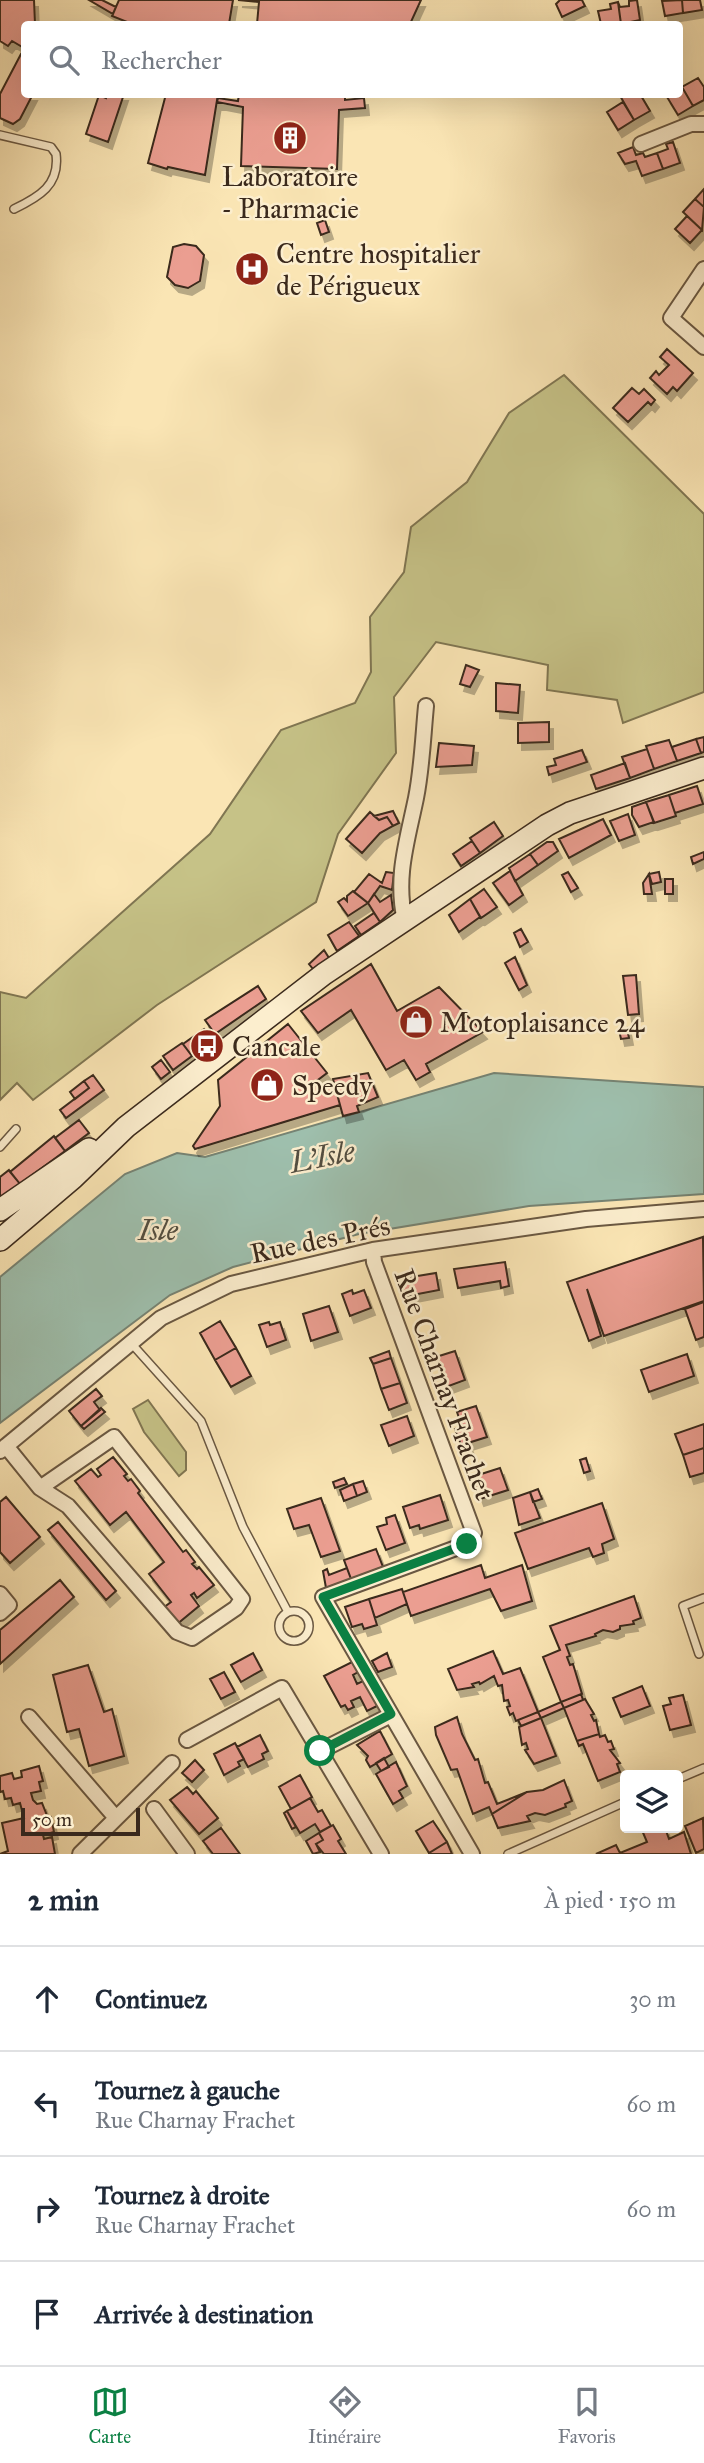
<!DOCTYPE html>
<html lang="fr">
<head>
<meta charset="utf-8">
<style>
  :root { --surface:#fff; --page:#f2f2f3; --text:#1f2937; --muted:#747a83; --line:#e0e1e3; --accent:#0b8043 }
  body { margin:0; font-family:"IM FELL Great Primer",serif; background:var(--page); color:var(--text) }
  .controls { position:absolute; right:21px; bottom:21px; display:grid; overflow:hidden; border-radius:7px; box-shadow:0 7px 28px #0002 }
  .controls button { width:63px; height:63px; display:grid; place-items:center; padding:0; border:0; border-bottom:2px solid var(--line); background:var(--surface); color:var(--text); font:35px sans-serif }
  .scale { position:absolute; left:21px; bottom:18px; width:119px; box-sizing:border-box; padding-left:7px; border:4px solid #3a291c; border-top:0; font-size:19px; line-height:24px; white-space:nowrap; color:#3a291c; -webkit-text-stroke:5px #fceece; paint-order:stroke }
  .stop { position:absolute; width:21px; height:21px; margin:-16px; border:5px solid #0b8043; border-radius:50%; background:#fff }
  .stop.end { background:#0b8043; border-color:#fff; box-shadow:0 2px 7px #0008 }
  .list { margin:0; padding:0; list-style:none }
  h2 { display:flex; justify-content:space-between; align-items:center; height:91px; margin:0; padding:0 28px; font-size:30px }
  h2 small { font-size:23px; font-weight:400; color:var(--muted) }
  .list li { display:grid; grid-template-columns:46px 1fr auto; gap:21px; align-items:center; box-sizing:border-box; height:105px; padding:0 28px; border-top:2px solid var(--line) }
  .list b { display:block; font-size:26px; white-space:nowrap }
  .list p { margin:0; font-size:23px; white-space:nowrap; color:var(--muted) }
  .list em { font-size:23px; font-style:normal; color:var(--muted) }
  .icon { flex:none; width:38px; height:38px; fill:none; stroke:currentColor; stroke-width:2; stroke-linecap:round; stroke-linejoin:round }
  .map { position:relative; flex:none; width:704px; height:1854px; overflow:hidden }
  .search { position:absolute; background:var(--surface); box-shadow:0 7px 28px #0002; left:21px; right:21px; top:21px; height:77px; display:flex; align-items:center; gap:18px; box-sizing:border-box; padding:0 24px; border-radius:7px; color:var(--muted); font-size:26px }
  .sheet { height:511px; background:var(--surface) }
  nav { display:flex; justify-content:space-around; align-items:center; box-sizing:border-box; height:98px; border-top:2px solid var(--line); background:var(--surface); font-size:19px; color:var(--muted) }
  nav a { display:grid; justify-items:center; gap:4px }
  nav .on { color:var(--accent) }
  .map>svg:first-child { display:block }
  .green { fill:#c6c287; stroke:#807652; stroke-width:2 }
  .water { fill:#9ebfad; stroke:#768373; stroke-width:2 }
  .building { fill:#eb9e91; stroke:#3a291c; stroke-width:2; filter:url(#shadow) }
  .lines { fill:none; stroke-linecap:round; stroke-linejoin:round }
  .lane-casing { stroke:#6a5842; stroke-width:10 }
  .street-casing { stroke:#6a5842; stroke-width:18 }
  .secondary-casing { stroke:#3a291c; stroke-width:24 }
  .lane { stroke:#fceece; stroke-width:7 }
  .street { stroke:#fceece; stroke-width:14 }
  .secondary { stroke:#fceece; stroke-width:21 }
  .route { stroke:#0b8043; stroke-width:9 }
  .labels { text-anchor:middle; stroke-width:5; stroke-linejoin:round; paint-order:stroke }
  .poi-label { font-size:28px; fill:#3a291c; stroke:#fceece; text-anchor:start }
  .street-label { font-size:28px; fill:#3a291c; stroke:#fceece }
  .water-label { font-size:30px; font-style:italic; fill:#534e40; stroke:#fceece }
</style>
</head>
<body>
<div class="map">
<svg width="704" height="1854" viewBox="0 0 704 1854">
  <defs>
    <filter id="shadow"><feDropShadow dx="4" dy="7" stdDeviation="0" flood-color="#0004"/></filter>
  </defs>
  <rect width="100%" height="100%" fill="#fae5b4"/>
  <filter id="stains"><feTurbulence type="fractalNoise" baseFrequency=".00286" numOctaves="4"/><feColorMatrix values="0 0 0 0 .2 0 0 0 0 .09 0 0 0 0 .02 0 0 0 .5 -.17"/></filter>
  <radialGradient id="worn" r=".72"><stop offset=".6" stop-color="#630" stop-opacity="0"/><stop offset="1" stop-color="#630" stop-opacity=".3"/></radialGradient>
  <path class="green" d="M564,375L704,514V692L623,723L617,700L547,690L548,665L436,642L394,697L396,753L338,834L316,902L157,1005L33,1100L17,1083L0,1100V992L26,998L210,834L281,730L355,703L371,672L370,617L404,572L411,527L467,482L509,413Z
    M148,1400L186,1452V1470L179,1476L144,1432L133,1409Z"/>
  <path class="water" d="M494,1073L704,1087V1194L529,1206L359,1234L233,1267L170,1295L0,1423V1277L125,1174L177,1153L205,1157Z"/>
  <path class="building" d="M0,0H34L35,24H24V48L12,41L8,46L0,41Z
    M89,0H102L116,7L113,14Z
    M119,0H233L229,24H132L112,16Z
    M238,0H421L410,24H257L259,2Z
    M560,0H582L585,6L562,17L556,4Z
    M637,0L640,20L621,24L618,2L620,7L629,6V1Z
    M682,0L683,13L665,16L662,1Z
    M682,0H700L702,10L683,13Z
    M618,2L621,24H601L598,11L611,9L610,4Z
    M21,54L24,56V94H33L20,119L13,124L0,118V94Z
    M698,78L704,87V100L693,106L682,87Z
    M682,87L693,106L678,115L667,97L680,94Z
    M107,94H124L108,142L86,134L99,95L106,98Z
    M166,94H218L205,175L168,167L167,169L148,163Z
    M239,94H345V100L364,98L365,108L339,110L337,169L241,166L243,107L217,102L218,98L238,101Z
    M619,94L632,97L640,94L650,111L634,120Z
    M623,102L634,120L618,130L607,112Z
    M673,142L680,163L663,169L657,153L668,149L666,144Z
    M633,147L636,155L643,153L645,157L657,153L663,169L642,176L636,161L625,164L618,153Z
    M704,189V207L695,199Z
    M695,199L704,207L702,230L683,212Z
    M687,216L702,230L690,243L675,229Z
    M325,220L329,232L321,235L317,223Z
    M184,244L196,246L204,255L200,281L188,288L175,285L167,277L173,247Z
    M667,349L693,373L677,391L673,387L667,394L650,378L656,371L659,375L669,365L660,357Z
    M632,388L639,394L644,389L655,400L651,405L648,402L628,422L613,408Z
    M466,665L479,670L470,687L460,684Z
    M496,683L520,685L518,713L496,711Z
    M549,722V742L518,743V723Z
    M704,737V752L701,753L696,739Z
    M696,739L701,753L677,761L672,747Z
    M669,740L677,761L654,769L646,746Z
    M439,743L474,746L472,765L436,767Z
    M647,749L654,769L630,778L622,757Z
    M582,750L587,762L549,775L547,767L556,765L554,759Z
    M625,763L630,778L596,789L591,775Z
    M697,786L703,804L675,813L669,795Z
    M669,795L676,816L654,823L646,802Z
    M646,802L654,822L639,827L632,815V807Z
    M393,811L399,823L393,826L387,817L379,820L374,816Z
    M370,812L379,820L387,817L393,826L380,833L362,853L346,839Z
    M628,814L635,835L619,841L610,821Z
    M603,819L611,835L569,858L559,839Z
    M494,822L503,836L480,853L470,838Z
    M472,841L480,853L461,866L453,854Z
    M547,842H553L558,851L538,865L530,854Z
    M704,852V859L693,864L691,857Z
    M530,854L538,865L515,881L509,868Z
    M510,871L523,895L509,905L493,883Z
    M386,872L394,873L392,890L380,886L368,903L354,892L369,874L382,883Z
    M568,872L578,888L571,892L562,875Z
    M659,872L661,882L652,884L649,874Z
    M649,874L652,894H644L643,883Z
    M665,879H673V894H665Z
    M484,889L497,907L481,918L470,899Z
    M353,891L368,903L348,916L338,902L344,898L347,901V896Z
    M374,894L380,902L391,895L393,910L380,922L368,903Z
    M470,899L480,917L459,932L449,915Z
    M374,913L380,922L361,935L355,926Z
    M349,922L359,936L337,951L328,935Z
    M521,929L528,942L520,947L514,933Z
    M324,950L329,958L313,969L309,964Z
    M515,957L527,985L519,990L505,963Z
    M371,964L397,1011L439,987L483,1032L426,1064L430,1072L416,1080L404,1060L386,1070L351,1010L318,1033L301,1011Z
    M636,975L639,1014L628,1015L623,976Z
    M258,986L266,999L215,1034L205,1020Z
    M288,1024L327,1073L314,1083L318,1088L334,1083L340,1105L195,1149L193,1146L220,1106L218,1080Z
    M627,1028L629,1038L621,1039L619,1030Z
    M204,1029L213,1040L192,1056L183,1044Z
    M182,1043L192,1056L173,1070L163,1056Z
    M161,1060L170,1072L161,1079L152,1067Z
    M368,1073L378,1097L357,1106L359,1112L343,1116L333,1079Z
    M93,1075L104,1090L66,1118L60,1110L89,1088L84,1081Z
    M84,1081L89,1088L75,1099L70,1092Z
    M79,1120L89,1133L65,1151L55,1138Z
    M54,1136L65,1151L20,1184L10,1172Z
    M9,1170L20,1184L0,1198V1177Z
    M703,1237L704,1301L604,1336L587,1289L601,1336L589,1341L567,1282Z
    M505,1262L509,1286L501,1288L500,1281L458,1288L454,1269Z
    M436,1273L439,1290L402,1297L399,1279Z
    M352,1290L353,1294L364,1290L371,1308L350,1316L342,1294Z
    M704,1302V1337L696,1340L685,1309Z
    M329,1306L338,1332L311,1341L303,1314Z
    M220,1321L236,1348L215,1360L200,1333Z
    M269,1322L270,1325L280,1322L286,1340L267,1347L259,1325Z
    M236,1348L251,1376L231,1387L215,1360Z
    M389,1351L391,1358L373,1364L370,1358Z
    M455,1351L465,1380L446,1387L436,1357Z
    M687,1354L694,1376L649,1392L641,1370Z
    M391,1358L400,1383L381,1389L373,1364Z
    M400,1383L407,1403L389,1410L381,1389Z
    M96,1389L102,1396L94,1402L100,1410L81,1426L69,1411Z
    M476,1406L487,1437L468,1443L470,1448L463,1450L455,1429L462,1427L457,1412Z
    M101,1408L105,1412L84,1429L81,1426Z
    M407,1416L414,1436L389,1446L381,1425Z
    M704,1424V1448L683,1455L675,1434Z
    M704,1448V1473L690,1477L683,1455Z
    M113,1457L127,1474L124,1476L128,1481L131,1479L140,1491L138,1493L183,1552L186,1550L195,1562L192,1564L197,1569L199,1567L214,1585L197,1598L194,1593L191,1595L199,1606L176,1625L163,1608L171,1602L149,1574L164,1562L126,1512L110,1525L75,1481L91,1469L98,1477L101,1475L97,1469Z
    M586,1458L590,1471L584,1473L580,1460Z
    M500,1468L508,1490L480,1499L472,1477Z
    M344,1478L347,1484L335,1488L333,1482Z
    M363,1481L367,1492L357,1496L353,1484Z
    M353,1484L357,1496L344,1501L340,1490Z
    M538,1489L542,1499L533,1502L530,1492Z
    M530,1492L540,1518L519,1525L513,1498Z
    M440,1495L448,1520L420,1529L419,1525L410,1528L403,1507Z
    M6,1497L40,1537L10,1563L0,1552V1502Z
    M321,1498L340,1551L321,1557L309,1525L294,1529L287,1509Z
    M602,1503L614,1539L602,1544L604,1553L593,1557L589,1548L528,1569L515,1533Z
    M395,1515L405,1543L386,1550L377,1527L387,1524L386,1518Z
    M58,1522L116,1591L106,1600L48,1530Z
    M376,1549L383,1567L351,1579L344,1560Z
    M481,1565L485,1578L522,1565L532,1601L501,1611L490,1589L411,1616L403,1592Z
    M347,1568L351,1579L326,1588L323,1571L327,1569L329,1575Z
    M60,1580L74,1597L0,1664V1630Z
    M402,1589L407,1604L375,1618L369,1599Z
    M634,1596L641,1618L633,1621L634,1624L620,1626V1629L613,1632L603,1630L595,1634L596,1636L566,1645L570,1656L567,1657L570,1665L573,1664L582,1694L561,1702L543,1657L560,1650L550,1626Z
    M369,1599L377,1625L364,1629L362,1624L352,1627L345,1607Z
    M493,1651L503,1674L520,1668L538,1712L516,1721L513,1713L510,1715L507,1707L510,1706L508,1700L504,1701L502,1685L498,1686L494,1676L480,1684L479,1682L472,1684L474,1687L457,1690L448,1669Z
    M253,1653L262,1670L241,1682L231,1665Z
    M387,1653L392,1667L378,1672L372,1661Z
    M354,1661L360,1671L353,1675L357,1684L365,1680L379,1705L367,1711L360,1697L351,1701L354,1707L348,1710L345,1705L341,1707L324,1676Z
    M88,1665L104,1712L112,1709L124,1756L89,1766L79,1729L67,1732L53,1675Z
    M224,1672L235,1692L221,1699L210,1679Z
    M642,1686L650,1706L621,1717L613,1698Z
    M581,1694L583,1700L564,1708L561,1702Z
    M683,1695L691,1725L670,1730L663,1706L671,1704L669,1698Z
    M585,1699L594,1714L591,1715L594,1721L596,1720L599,1734L577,1741L564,1708Z
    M561,1702L564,1708L541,1718L538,1712Z
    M538,1712L541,1718L521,1726L518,1720Z
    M457,1717L462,1734L475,1760L478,1759L485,1783L488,1782L497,1804L527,1792L492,1814L489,1807L473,1814L457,1769L451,1770L436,1735L435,1727Z
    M541,1718L556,1756L534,1764L525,1750L528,1749L526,1743L522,1745L519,1727Z
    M380,1731L392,1754L370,1767L366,1760L368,1756L357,1745Z
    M599,1734L600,1737L605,1735L608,1742L611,1741L614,1749L610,1750L620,1763L617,1764L620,1772L598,1781L583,1744L579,1746L577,1741Z
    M260,1735L268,1751L262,1754L264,1759L248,1767L237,1747Z
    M235,1743L244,1759L238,1762L240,1766L224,1775L214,1754Z
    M384,1758L389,1767L381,1771L376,1763Z
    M195,1760L204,1770L192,1782L182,1773Z
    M396,1762L407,1786L399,1791L403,1798L393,1804L376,1774Z
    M39,1766L43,1781L39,1782L41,1791L31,1793L33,1800L37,1804L42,1803L48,1818L51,1817L54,1832L43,1835L44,1839L52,1837L55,1854H0L8,1851L2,1823L24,1818L20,1803L13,1805L11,1798L5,1799L3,1791L0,1792V1776L12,1773L14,1779L22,1777L21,1771Z
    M300,1775L312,1797L291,1809L279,1787Z
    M564,1780L572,1801L565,1804L566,1807L545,1815L535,1813L527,1816L530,1821L498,1828L492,1814L527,1792L543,1790Z
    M187,1787L193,1794L196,1791L218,1818L199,1834L170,1800Z
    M310,1798L318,1812L322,1810L331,1826L320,1832L315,1824L300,1833L287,1811Z
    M287,1811L296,1827L292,1829L284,1813Z
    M703,1818L704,1849L696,1853L685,1826Z
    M433,1821L447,1842L429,1853L416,1831Z
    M333,1825L341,1839L338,1841L346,1854H324L316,1844L323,1840L319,1833Z
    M221,1828L240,1854H213L203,1841Z
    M641,1828H665L669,1839L684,1832L691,1854H596L616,1845L620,1853L647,1842Z
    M319,1833L323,1840L316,1844L320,1852L313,1854L306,1841Z
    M447,1842L452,1854H429V1853Z"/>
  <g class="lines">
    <g class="lane-casing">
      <path id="lane" d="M0,135L51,147L56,154C60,185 39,197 14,209
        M0,1147L16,1129
        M131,1343L201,1421L243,1527L288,1612
        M279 1626a15 15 0 1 1 30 0a15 15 0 1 1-30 0Z
        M699,1654L683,1606L704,1598
        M678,1779L704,1768
        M508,1854L625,1802"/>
    </g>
    <g class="street-casing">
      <path id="street" d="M641,144L691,124H704
        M704,269L671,318L704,347
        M405,921C395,877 407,842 416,798C422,768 423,737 426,706
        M373,1250L374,1262L474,1533L467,1544L323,1597L472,1854
        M6,1446L40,1488L68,1506L177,1632L192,1638L236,1608L242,1599L114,1437L40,1488
        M0,1451L161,1318L231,1284L373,1250L586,1219L704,1209
        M0,1594L9,1605L0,1613
        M29,1717L116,1818
        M187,1740L282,1688L381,1854
        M320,1751L391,1715
        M154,1809L187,1854
        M80,1854L172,1763"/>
    </g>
    <g class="secondary-casing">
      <path id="secondary" d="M0,1210L89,1149
        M0,1240L73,1178L126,1127L324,974L547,825L570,813L704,768"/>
    </g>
    <use href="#lane" class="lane"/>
    <use href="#street" class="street"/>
    <use href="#secondary" class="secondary"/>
  </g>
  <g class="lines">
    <path class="route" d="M320,1751L391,1714L323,1597L467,1544"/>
  </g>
  <defs>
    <g id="building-disc" transform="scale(1.75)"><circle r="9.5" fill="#8f2418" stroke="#fceece"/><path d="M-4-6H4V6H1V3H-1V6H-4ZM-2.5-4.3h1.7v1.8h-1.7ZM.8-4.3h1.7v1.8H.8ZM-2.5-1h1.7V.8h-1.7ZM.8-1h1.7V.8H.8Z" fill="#fff"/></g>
    <g id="hospital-disc" transform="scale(1.75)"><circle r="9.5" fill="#8f2418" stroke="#fceece"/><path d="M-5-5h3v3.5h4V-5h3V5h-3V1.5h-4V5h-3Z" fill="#fff"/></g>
    <g id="shop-disc" transform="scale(1.75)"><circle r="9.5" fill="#8f2418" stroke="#fceece"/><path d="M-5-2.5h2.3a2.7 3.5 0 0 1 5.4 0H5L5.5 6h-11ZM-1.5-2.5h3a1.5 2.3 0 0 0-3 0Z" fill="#fff"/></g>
    <g id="bus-disc" transform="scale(1.75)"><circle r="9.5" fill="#8f2418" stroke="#fceece"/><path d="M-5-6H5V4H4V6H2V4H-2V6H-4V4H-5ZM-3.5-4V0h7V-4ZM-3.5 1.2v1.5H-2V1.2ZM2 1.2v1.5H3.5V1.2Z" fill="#fff"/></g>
  </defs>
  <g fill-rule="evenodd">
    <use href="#building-disc" x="290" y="138"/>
    <use href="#hospital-disc" x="252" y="269"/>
    <use href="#shop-disc" x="416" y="1022"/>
    <use href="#bus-disc" x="207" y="1046"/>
    <use href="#shop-disc" x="267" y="1085"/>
  </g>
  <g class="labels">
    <g class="poi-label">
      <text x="290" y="186" text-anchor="middle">Laboratoire<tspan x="290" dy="32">- Pharmacie</tspan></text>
      <text x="276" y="263">Centre hospitalier<tspan x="276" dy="32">de Périgueux</tspan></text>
      <text x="440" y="1032">Motoplaisance 24</text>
      <text x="232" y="1056">Cancale</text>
      <text x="292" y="1095">Speedy</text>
    </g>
    <g class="street-label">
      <text transform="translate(320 1239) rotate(-12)" y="10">Rue des Prés</text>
      <text transform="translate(445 1384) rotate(70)" y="10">Rue Charnay Frachet</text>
    </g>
    <g class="water-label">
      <text transform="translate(322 1157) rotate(-11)" y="10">L'Isle</text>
      <text x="158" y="1240">Isle</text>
    </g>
  </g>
  <rect width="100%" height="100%" filter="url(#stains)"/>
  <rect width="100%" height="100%" fill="url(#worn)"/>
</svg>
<div class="controls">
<button><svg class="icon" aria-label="layers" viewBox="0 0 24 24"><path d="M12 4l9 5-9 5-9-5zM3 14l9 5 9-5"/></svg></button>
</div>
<div class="scale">50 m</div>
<div class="stop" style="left:320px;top:1751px"></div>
<div class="stop end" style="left:467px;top:1544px"></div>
<div class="search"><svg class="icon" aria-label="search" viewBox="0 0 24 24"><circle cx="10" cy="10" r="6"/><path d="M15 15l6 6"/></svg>Rechercher</div>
</div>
<section class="sheet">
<h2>2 min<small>À pied · 150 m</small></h2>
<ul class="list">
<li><svg class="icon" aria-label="ahead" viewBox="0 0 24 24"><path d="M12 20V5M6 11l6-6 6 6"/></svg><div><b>Continuez</b></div><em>30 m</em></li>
<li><svg class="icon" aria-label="left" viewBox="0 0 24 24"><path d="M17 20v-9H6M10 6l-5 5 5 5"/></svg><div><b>Tournez à gauche</b><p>Rue Charnay Frachet</p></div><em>60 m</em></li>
<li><svg class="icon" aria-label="right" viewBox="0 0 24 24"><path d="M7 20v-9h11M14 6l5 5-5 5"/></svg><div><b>Tournez à droite</b><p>Rue Charnay Frachet</p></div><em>60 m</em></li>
<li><svg class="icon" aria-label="arrive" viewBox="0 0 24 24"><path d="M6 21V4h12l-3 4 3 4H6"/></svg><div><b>Arrivée à destination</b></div></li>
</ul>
</section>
<nav>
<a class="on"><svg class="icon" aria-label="map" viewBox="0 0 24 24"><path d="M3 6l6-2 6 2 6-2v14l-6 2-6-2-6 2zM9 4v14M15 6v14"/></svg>Carte</a>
<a><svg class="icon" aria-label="directions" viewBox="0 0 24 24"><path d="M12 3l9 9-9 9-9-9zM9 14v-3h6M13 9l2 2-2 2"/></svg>Itinéraire</a>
<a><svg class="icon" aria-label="saved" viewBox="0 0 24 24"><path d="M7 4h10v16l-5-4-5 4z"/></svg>Favoris</a>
</nav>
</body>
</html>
